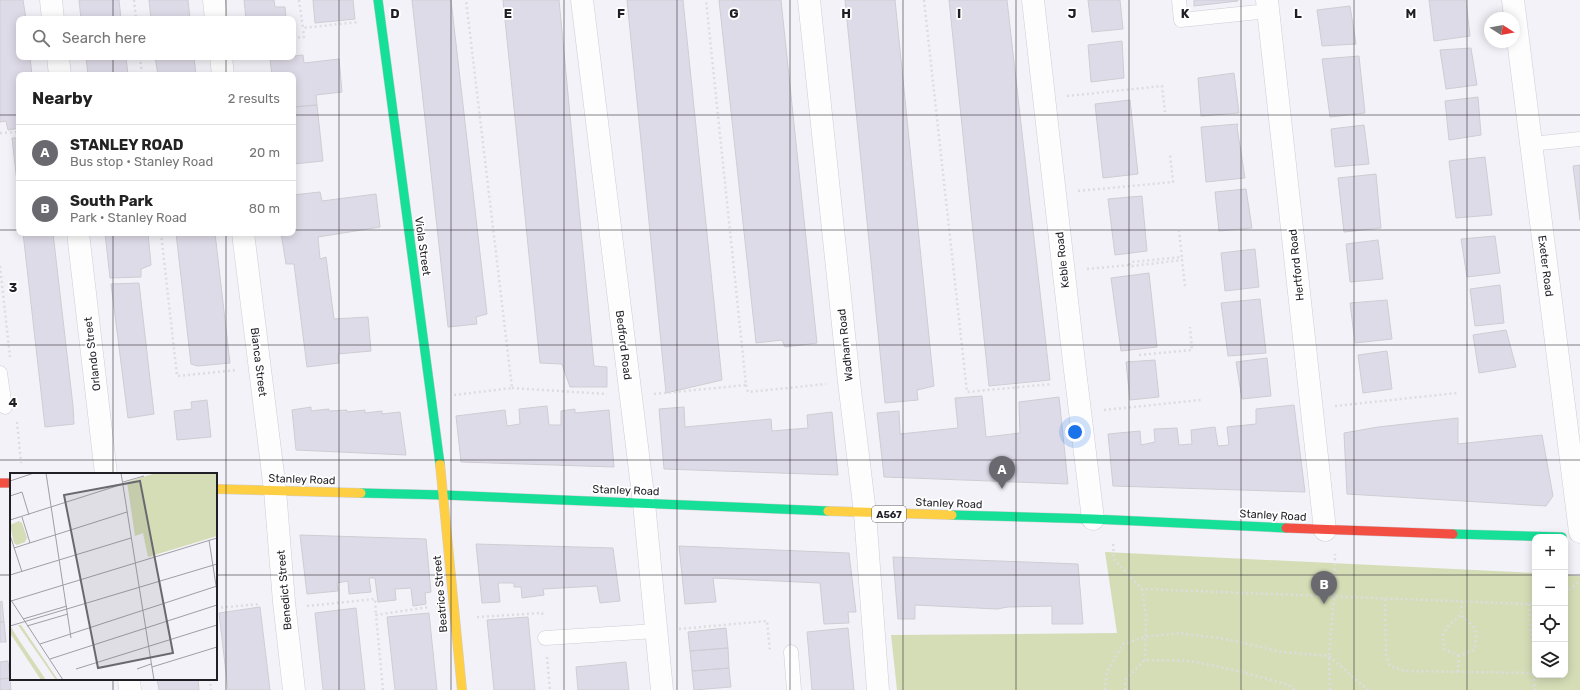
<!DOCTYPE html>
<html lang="en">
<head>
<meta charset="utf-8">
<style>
  :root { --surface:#fff; --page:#f2f2f2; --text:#222; --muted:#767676; --line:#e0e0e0; --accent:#6a6970 }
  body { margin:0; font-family:Rubik,sans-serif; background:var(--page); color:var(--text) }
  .controls { position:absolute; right:12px; bottom:12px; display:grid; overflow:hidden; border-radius:8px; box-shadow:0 2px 10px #0003 }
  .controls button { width:36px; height:36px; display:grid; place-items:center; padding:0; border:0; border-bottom:1px solid var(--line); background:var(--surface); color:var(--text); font:20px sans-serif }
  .compass { position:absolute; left:1484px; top:12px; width:36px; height:36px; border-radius:50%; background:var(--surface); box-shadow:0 2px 10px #0003; rotate:101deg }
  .you { position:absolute; left:1075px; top:432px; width:14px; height:14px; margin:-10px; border:3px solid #fff; border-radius:50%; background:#1a73e8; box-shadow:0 0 0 6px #1a73e833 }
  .badge { display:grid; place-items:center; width:26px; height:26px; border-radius:50%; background:var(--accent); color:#fff; font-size:13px; font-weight:700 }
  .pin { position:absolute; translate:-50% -33px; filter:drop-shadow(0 1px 2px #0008) }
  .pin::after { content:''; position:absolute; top:21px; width:14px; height:12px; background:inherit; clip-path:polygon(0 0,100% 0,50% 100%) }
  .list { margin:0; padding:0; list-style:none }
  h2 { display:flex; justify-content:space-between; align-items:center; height:52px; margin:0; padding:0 16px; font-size:17px }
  h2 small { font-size:13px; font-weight:400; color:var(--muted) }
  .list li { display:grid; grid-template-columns:26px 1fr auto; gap:12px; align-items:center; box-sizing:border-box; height:56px; padding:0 16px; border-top:1px solid var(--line) }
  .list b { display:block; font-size:15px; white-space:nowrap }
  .list p { margin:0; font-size:13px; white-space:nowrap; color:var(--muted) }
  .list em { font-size:13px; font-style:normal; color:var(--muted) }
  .icon { flex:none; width:22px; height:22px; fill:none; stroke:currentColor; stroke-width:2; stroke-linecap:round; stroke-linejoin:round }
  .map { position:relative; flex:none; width:1580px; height:690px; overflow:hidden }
  .search { position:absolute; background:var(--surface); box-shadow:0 2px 10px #0003; left:16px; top:16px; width:280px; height:44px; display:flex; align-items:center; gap:10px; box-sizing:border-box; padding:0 14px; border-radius:8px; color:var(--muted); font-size:15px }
  .panel { position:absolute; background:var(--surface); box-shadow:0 2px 10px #0003; left:16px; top:72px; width:280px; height:164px; border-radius:8px }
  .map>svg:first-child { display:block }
  .green { fill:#d5ddb7 }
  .building { fill:#dedbe8; stroke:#cfcdd3 }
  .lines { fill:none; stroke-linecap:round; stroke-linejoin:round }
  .lane-casing { stroke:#cfcdd3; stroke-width:15 }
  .street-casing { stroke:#cfcdd3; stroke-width:23 }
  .fast-casing { stroke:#cfcdd3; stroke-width:10 }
  .slow-casing { stroke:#cfcdd3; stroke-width:10 }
  .jam-casing { stroke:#cfcdd3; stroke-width:10 }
  .path { stroke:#dddcde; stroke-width:2.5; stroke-dasharray:2 3; stroke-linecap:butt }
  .lane { stroke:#fdfdfe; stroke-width:14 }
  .street { stroke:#fdfdfe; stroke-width:22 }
  .fast { stroke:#16e098; stroke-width:9 }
  .slow { stroke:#ffcf43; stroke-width:9 }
  .jam { stroke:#f24e42; stroke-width:9 }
  .grid { fill:none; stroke:#211f26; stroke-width:1; stroke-opacity:0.55 }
  .labels { text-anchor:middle; stroke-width:3.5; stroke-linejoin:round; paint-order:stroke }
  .shield { fill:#fff; stroke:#646267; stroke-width:1 }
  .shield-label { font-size:10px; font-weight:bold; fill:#211f26 }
  .street-label { font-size:11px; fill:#211f26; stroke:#fff }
  .inset-road { fill:none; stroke:#9f9ea4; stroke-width:1 }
  .view { fill:#6a6970; fill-opacity:0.15; stroke:#6a6970; stroke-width:2 }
  .inset-edge { fill:none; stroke:#211f26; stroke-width:2 }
  .grid-label { font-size:13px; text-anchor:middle; font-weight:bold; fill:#211f26; stroke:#fff; stroke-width:3.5; stroke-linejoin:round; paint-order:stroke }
</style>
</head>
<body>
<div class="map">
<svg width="1580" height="690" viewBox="0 0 1580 690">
  <rect width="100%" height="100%" fill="#f3f2f8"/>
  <path class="green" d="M1105,552L1535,573V675H1565V575L1580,576V690H897L891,635L1117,633Z"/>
  <path class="building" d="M0,0H23L26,19H19V57H30L32,75H19V128L8,130L6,121L0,122Z
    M79,0H119L121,19H81Z
    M149,0H188L190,19H151Z
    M244,0H274L275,7H285L286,19H246Z
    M313,0H353L355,19L315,23Z
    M412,0H451L487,314L476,317L477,324L448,327Z
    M503,0H559L594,366L607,367V387H570L562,364L540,363Z
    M627,0H683L722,380L666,393Z
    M719,0H781L817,343L785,347L782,340L756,343Z
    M845,0H895L934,386L917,390L918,400L885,403Z
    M949,0H1007L1050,380L989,386Z
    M1088,0H1120L1123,29L1092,32Z
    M1194,0H1238V1L1194,6Z
    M1429,0H1466L1470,36L1434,41Z
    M1350,6L1356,44L1322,46L1317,10Z
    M1122,41L1124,78L1091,82L1088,45Z
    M1471,48L1477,85L1446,89L1440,50Z
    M303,55L304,63L339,59L342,92L316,95L317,105L293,107V75H272L270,59Z
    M1359,56L1365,113L1330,117L1322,59Z
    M86,57H126L128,75H88Z
    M155,57H194L196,75H158Z
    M1234,73L1239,113L1201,116L1198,78Z
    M1478,97L1481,135L1449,140L1445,101Z
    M1130,100L1138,174L1103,178L1095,104Z
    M317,105L323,161L293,164V107Z
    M1238,124L1237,127L1245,178L1206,182L1201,127Z
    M1364,125L1369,164L1335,167L1331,129Z
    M12,138H19V200Z
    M1485,157L1492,215L1456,218L1449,161Z
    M1580,165V220L1573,166Z
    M1376,174L1381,228L1344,232L1338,178Z
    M1246,189L1252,228L1219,231L1215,192Z
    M320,192L322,201L376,194L380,227L318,237L320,259L326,257L334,319L368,317L371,351L338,354L339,363L307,367L294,264H286L281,233H293V195Z
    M1142,196L1147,251L1115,255L1108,199Z
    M23,233H53L73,406L74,424L45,427Z
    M105,233H148L151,265L141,269V277L110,278Z
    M176,233H215L230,363L198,366L191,364Z
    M1495,236L1500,273L1467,277L1461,239Z
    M1378,240L1383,279L1350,282L1346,244Z
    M1255,249L1259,287L1225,291L1221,253Z
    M1149,273L1157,347L1121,351L1111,278Z
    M139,283L154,414L128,418L111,284Z
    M1500,285L1504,323L1475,326L1470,289Z
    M1260,299L1266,353L1228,356L1221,303Z
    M1387,300L1392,339L1355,343L1350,303Z
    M1506,330L1516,367L1479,373L1473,335Z
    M1387,351L1392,389L1363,393L1358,355Z
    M1267,358L1271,396L1242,399L1236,362Z
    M1155,360L1159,397L1130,400L1126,362Z
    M982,396L986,437L1020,433L1019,402L1059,397L1068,484L884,477L877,413L899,411L900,434L958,428L955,398Z
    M207,400L211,437L177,440L174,411L192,409L191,402Z
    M1294,405L1305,492L1113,486L1108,434L1140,431L1141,445L1155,442L1154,429L1177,428L1179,445L1192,444L1191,430L1215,427L1218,446L1229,445L1227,427L1256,424V409Z
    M547,406L549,425H561V411L575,409V413L609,410L614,467L461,462L456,416L505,410L507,426L520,424L519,409Z
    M311,407V411L329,409V411L347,410V412L365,410V413L382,411V414L400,412L406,455L296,450L292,410Z
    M684,407L685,427L771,419L772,431L808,428L807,415L832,412L838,475L664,469L659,409Z
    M1458,418V444L1542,435L1553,496L1546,506L1347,494L1344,433L1378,427Z
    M300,535L426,539L431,592L425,593L426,604L413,606L411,588L395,589L396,600L378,602L375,578H369L371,592L349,594L348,581L337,583L338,591L307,594Z
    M476,544L613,548L620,601L600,603L597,586L543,589L544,595L522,598L521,587H514V583H498L500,602L482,603Z
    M679,546L849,553L856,612H848L849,623L824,624L820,583L713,578L716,602L685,604Z
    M893,557L1078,564L1083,624H1052V606L1008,607L997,609L915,605V619H898Z
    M2,601L4,622H0V602Z
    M260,607L270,690H228L219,613Z
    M356,608L365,690H323L315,613Z
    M429,613L437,690H395L387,617Z
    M528,617L535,690H494L487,620Z
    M0,622H4L6,642H0Z
    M726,628L728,648L690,651L688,632Z
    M848,628L854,690H812L807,632Z
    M728,648L729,668L692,671L690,651Z
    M8,661L10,678L0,679V662Z
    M626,662L629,690H578L576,667Z
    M729,668L731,687L694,690L692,671Z
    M10,678L11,690H0V679Z
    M157,679H198L199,690H159Z"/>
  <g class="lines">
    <g class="lane-casing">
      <path id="lane" d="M1179,0L1181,20L1268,11
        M1531,144L1580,139
        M0,373L5,407
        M545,638L656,631
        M791,652L794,690"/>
    </g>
    <g class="street-casing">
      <path id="street" d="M51,0L53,19
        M214,0L216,19
        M582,0L644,503L662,690
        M809,0L849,382L865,513L878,690
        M1033,0L1074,362L1093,519
        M1267,0L1325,530
        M1513,0L1580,532
        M58,57L60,75
        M221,57L223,75
        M78,233L106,474
        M243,233L275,490L284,602L294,690
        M129,679L130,690"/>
    </g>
    <g class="fast-casing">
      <path id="fast" d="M378,0L440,464
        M361,493L444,495L828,511
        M952,515L1093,519L1286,528
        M1453,534L1562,537"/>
    </g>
    <g class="slow-casing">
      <path id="slow" d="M440,464L462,690
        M216,489L361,493
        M828,511L952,515"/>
    </g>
    <g class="jam-casing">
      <path id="jam" d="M0,483H11
        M1286,528L1453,534"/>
    </g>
    <path class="path" d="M134,0L136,19
      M299,0L303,28L358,22
      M924,0L967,392L1052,384
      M293,38L304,37L303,28
      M140,57L142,75
      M1067,96L1162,86L1165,112
      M0,133L19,132
      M1078,191L1173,182L1170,154
      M161,233L177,376L237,370
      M1129,265L1131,262L1182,257L1179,231
      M0,266L10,357
      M1087,269L1129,265L1132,266L1182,260L1185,286
      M1139,355L1192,350L1190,327
      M746,385L748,392L826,384
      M512,388L607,394
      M654,394L746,385L706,0
      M454,395L512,388L466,0
      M1335,406L1457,393
      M1104,410L1201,400
      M17,422L21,463
      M1113,544L1114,559L1142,589L1529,604L1535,603
      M1142,589L1146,616L1145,660
      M1565,593L1580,581
      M1385,599L1386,655L1390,666L1405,671L1534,673
      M1529,604L1535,690
      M307,606L375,599L376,615
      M216,608L260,604
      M477,617L542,613L543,618
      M679,629L767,621L770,651
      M1459,656L1444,649L1443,635L1449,625L1461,615L1462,601
      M547,657L550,690
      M1458,672L1459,656L1474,650C1479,630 1476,628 1461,615
      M210,679L211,690
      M383,690L376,615L429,607
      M1105,690L1107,672L1123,644L1145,637L1178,633L1226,639L1282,652L1329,656L1368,690
      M1125,690L1126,679L1145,660L1191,661L1238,671L1289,685L1295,690
      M1330,690L1329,656L1334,597L1335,554"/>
    <use href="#lane" class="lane"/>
    <use href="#street" class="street"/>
    <use href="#fast" class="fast"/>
    <use href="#slow" class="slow"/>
    <use href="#jam" class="jam"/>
  </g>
  <path class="grid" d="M113,0V19M226,0V19M339,0V690M451,0V690M564,0V690M677,0V690M790,0V690M903,0V690M1016,0V690M1129,0V690M1241,0V690M1354,0V690M1467,0V690M113,57V75M226,57V75M0,115H19M293,115H1580M0,230H19M293,230H1580M113,233V474M226,233V690M0,345H1580M0,460H1580M0,575H11M216,575H1535M1565,575H1580M113,679V690"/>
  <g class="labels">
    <rect class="shield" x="872" y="506" width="34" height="16" rx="3"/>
    <g class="shield-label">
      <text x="889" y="518">A567</text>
    </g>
    <g class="street-label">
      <text transform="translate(423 246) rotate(82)" y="4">Viola Street</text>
      <text transform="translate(1062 260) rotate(-96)" y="4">Keble Road</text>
      <text transform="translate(1296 265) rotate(-96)" y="4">Hertford Road</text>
      <text transform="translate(1546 266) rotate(83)" y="4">Exeter Road</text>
      <text transform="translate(624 345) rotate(83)" y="4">Bedford Road</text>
      <text transform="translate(845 345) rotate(-96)" y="4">Wadham Road</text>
      <text transform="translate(92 354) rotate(-97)" y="4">Orlando Street</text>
      <text transform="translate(259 362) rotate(83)" y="4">Bianca Street</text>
      <text transform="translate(302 479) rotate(2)" y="4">Stanley Road</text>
      <text transform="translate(626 490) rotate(2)" y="4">Stanley Road</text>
      <text transform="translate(949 503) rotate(2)" y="4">Stanley Road</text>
      <text transform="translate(1273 515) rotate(3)" y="4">Stanley Road</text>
      <text transform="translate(284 590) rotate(-95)" y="4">Benedict Street</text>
      <text transform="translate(440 594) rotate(-95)" y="4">Beatrice Street</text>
    </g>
  </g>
  <g transform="translate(10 473)">
    <rect width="207" height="207" fill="#f3f2f8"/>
    <path d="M146,0H207V63L138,84L133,60L125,63L117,9ZM9,48L12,50L17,65L15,69L7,72L4,70L0,52ZM8,152H11L48,207H46ZM1,154L7,164L36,207H31L0,160Z" fill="#d5ddb7"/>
    <path class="inset-road" d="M36,0L61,165M111,0L144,207M0,8L24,0M113,9L134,3M0,23L12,19L19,42M12,44L20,70M0,47L113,11M0,62L12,99M199,67L207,119M4,75L117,39M0,102L121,65M1,127L53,207M1,128L207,65M13,146L57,133M0,153L207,91M17,153L58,141M30,171L207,113M40,186L207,132M142,194L207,174M66,196L207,152M127,196L141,191"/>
    <path class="view" d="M130,8L163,180L88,195L54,22Z"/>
    <rect width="207" height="207" class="inset-edge"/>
  </g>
  <g class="grid-label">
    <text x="395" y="18">D</text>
    <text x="508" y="18">E</text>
    <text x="621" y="18">F</text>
    <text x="734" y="18">G</text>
    <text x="846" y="18">H</text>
    <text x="959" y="18">I</text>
    <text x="1072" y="18">J</text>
    <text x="1185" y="18">K</text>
    <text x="1298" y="18">L</text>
    <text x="1411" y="18">M</text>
    <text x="13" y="292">3</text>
    <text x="13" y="407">4</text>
  </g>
</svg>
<div class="controls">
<button>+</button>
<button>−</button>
<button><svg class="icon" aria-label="locate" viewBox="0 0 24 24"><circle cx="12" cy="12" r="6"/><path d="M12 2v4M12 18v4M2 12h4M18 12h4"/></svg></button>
<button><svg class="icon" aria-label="layers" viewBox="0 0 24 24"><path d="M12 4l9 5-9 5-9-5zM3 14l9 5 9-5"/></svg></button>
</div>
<svg class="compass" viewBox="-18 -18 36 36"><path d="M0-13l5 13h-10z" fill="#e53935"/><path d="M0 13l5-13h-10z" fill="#767676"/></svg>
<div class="you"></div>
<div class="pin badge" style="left:1002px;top:489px">A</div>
<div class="pin badge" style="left:1324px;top:604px">B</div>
<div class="search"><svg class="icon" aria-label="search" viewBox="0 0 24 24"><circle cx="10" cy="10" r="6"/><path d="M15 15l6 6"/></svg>Search here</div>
<section class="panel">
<h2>Nearby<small>2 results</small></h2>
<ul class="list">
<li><span class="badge">A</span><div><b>STANLEY ROAD</b><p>Bus stop · Stanley Road</p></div><em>20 m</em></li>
<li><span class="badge">B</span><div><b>South Park</b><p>Park · Stanley Road</p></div><em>80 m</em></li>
</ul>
</section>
</div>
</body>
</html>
